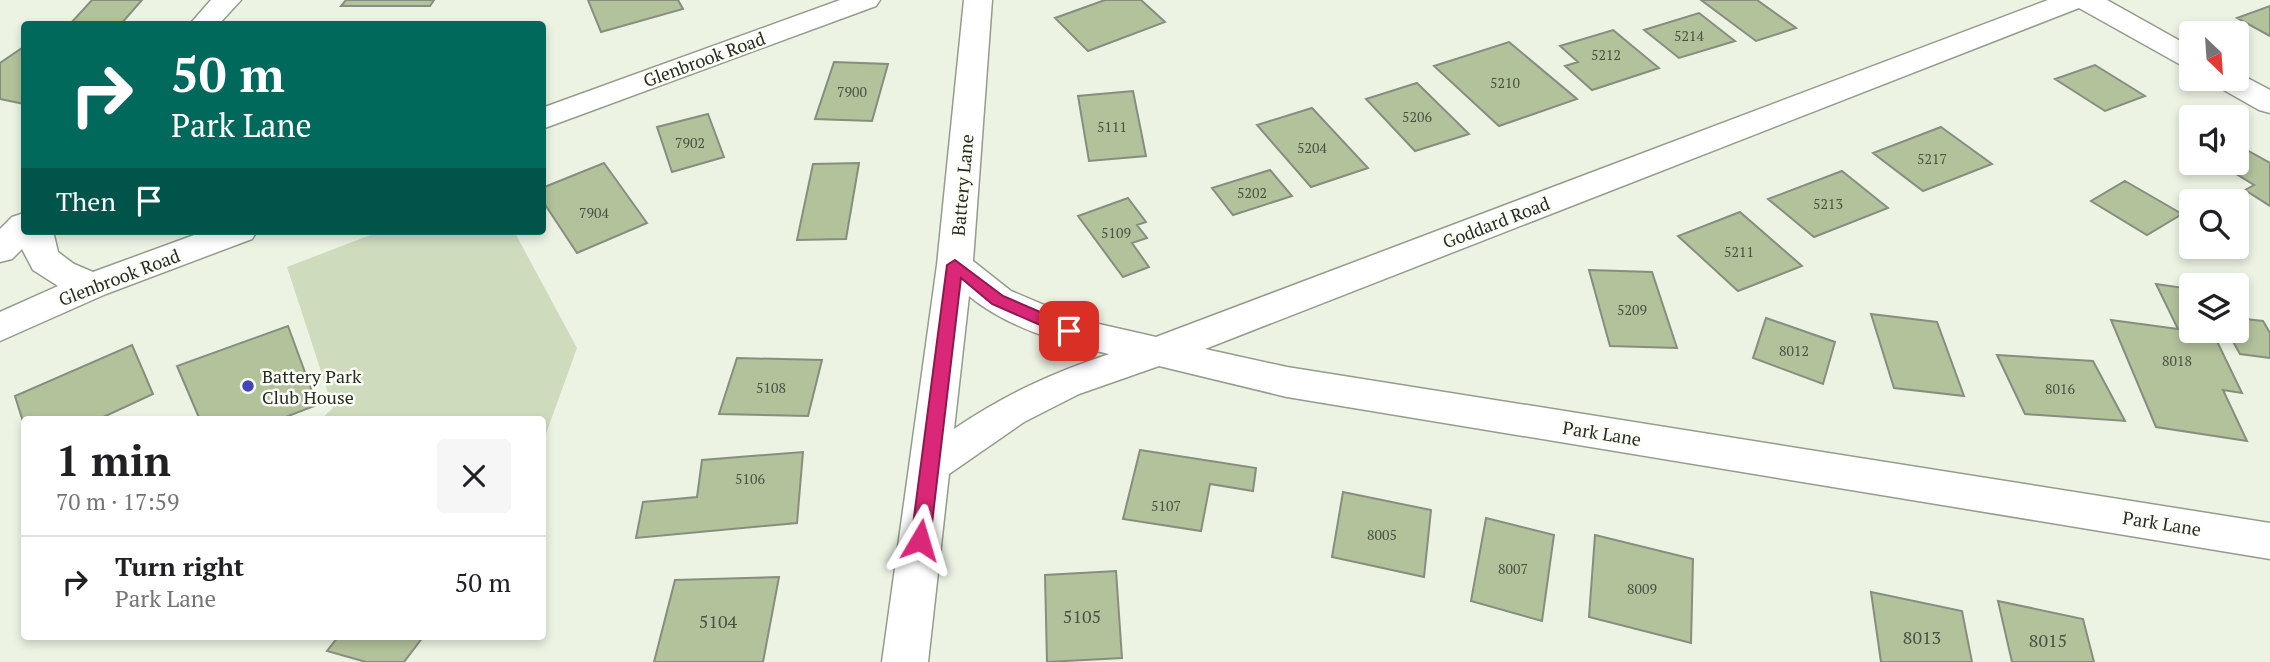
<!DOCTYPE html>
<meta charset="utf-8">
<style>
:root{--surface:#fff;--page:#f6f6f6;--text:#202124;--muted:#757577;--line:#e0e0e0}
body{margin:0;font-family:"PT Serif",serif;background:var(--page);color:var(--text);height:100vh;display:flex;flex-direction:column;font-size:26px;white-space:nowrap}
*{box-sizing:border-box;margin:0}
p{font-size:23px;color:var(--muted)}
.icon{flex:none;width:38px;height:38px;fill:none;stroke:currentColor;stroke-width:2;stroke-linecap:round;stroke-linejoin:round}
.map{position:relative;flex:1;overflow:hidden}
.sheet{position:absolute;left:21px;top:416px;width:525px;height:224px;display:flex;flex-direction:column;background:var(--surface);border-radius:7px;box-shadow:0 4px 10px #0003}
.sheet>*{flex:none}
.top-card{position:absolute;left:21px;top:21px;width:525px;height:214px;border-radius:7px;box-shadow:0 4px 10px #0003;background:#00695c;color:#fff;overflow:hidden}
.needle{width:46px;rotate:155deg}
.tools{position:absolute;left:2179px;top:21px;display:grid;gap:14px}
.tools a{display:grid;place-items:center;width:70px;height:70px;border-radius:7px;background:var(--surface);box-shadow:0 4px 10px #0003;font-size:35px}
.pin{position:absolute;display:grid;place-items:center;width:60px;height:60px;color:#fff;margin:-30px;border-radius:14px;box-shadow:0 4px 10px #0006}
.me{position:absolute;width:77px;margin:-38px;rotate:7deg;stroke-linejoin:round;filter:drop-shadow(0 0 5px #0008)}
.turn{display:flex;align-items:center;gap:24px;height:147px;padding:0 35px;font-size:32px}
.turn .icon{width:91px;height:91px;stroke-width:2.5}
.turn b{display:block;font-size:49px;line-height:60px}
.then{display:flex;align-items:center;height:66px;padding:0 35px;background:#0003;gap:14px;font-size:26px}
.round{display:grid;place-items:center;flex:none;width:74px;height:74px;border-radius:7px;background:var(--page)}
.head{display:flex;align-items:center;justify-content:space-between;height:119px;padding:0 35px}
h1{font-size:42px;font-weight:700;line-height:52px}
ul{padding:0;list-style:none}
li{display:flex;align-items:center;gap:21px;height:91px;padding:0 35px;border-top:2px solid var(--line)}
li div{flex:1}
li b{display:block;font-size:26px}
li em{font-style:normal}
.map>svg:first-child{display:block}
.green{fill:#cedbbc}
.building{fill:#b2c29b;stroke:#878d7f;stroke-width:2}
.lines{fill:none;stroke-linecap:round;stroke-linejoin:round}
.minor-casing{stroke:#959b8d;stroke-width:3}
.minor{fill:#fff;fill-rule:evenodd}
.route{fill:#db2777;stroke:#8e194d;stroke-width:2}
.poi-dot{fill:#4346bb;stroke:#fbfff5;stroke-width:2.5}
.labels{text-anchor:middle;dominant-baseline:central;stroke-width:5;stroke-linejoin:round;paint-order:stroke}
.number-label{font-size:14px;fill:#4a5042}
.street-label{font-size:18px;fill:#282a24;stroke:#fbfff5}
.poi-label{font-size:18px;fill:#282a24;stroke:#fbfff5;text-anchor:start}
.near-number-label{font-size:18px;fill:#4a5042}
</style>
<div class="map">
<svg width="2270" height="662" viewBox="0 0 2270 662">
<rect width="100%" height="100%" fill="#ecf3e3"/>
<path class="green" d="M 381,231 L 514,231 L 577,348 L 543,442 L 542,420 L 320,420 L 333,408 L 287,267 Z"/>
<path class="building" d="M 92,0 L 142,0 L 121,24 L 70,24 Z
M 346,0 L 434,0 L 430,6 L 341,6 Z
M 588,0 L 678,0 L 683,9 L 601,32 Z
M 1105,0 L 1141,0 L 1165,22 L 1088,51 L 1055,18 Z
M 1701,0 L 1757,0 L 1796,28 L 1756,41 Z
M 2270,6 L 2270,36 L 2237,18 Z
M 1699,13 L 1735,41 L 1679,58 L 1644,30 Z
M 1613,30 L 1659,68 L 1592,90 L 1565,66 L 1578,62 L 1560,46 Z
M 1509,42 L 1577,99 L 1499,126 L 1434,66 Z
M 22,48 L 24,48 L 24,104 L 0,99 L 0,63 Z
M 834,62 L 888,64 L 872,121 L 815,119 Z
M 2095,65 L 2145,96 L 2105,111 L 2055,79 Z
M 1417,83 L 1469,134 L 1415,151 L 1366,99 Z
M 1133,91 L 1146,156 L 1089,161 L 1078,96 Z
M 1312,108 L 1368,168 L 1311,187 L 1257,125 Z
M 708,114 L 724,157 L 672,172 L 657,127 Z
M 1941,127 L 1992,164 L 1923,191 L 1873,153 Z
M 2236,144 L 2270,163 L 2270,206 L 2245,190 L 2254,185 L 2223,166 L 2211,172 L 2196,163 L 2236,163 Z
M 604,163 L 647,223 L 577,253 L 542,200 L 542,188 Z
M 859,163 L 846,239 L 797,240 L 813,164 Z
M 1270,170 L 1292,196 L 1233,215 L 1212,188 Z
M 1842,171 L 1888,208 L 1814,237 L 1768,199 Z
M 2125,181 L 2182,214 L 2147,235 L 2091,201 Z
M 1128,198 L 1146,222 L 1137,225 L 1147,238 L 1132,243 L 1149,267 L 1123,277 L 1078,216 Z
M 1740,212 L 1802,266 L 1738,291 L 1678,236 Z
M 1589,270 L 1652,272 L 1677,348 L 1610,346 Z
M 2156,284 L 2191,289 L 2191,331 L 2212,331 L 2242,393 L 2223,390 L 2247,441 L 2156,427 L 2111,320 L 2178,329 Z
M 1871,314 L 1937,322 L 1964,396 L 1894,388 Z
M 1766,318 L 1835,342 L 1823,384 L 1753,358 Z
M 2236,318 L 2263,321 L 2270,333 L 2270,358 L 2240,354 L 2227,331 L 2236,331 Z
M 288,326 L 317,405 L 278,420 L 200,420 L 177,366 Z
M 132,345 L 153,394 L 97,420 L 24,420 L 24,425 L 15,396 Z
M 1997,355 L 2093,361 L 2125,421 L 2025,414 Z
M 737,358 L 822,360 L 808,416 L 719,414 Z
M 1140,450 L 1256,468 L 1253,491 L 1210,484 L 1201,531 L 1123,519 Z
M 803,452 L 797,523 L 636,538 L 643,502 L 697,497 L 702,460 Z
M 1343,492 L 1431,510 L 1424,577 L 1332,557 Z
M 1486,518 L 1554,535 L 1542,621 L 1471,601 Z
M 1595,535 L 1693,559 L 1691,643 L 1589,617 Z
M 1116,571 L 1122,658 L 1047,662 L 1045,575 Z
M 779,577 L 763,662 L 654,662 L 675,580 Z
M 1871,592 L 1962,611 L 1972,662 L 1881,662 Z
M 1998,601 L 2083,619 L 2094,662 L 2012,662 Z
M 338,637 L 423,637 L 404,662 L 366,662 L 327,651 Z"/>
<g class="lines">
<defs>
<path id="minor" d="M 211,0 L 241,0 L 219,24 L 190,24 Z
M 840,0 L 880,0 L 876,6 L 542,129 L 542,108 Z
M 964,0 L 992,0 L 973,261 L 1011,291 L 1077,319 L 1156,337 L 2048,0 L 2107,0 L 2191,47 L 2191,68 L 2181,65 L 2079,8 L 1205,349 L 1287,367 L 2270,523 L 2270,559 L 1287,397 L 1159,366 L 1079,394 L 1024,422 L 949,474 L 928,662 L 882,662 L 937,265 ZM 969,296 C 1008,328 1061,343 1109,354 C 1050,374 1006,394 954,429 Z
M 2236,72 L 2270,90 L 2270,113 L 2259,110 L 2215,85 L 2211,79 L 2236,79 Z
M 24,213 L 24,231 L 53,231 L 58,252 L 74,264 L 93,272 L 205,231 L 257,231 L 252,239 L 106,294 L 0,341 L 0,312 L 58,286 L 33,270 L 22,249 L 12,259 L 0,262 L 0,229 L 12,217 Z"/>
</defs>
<use href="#minor" class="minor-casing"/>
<use href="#minor" class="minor"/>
</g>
<path class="route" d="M 955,260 L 1003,296 L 1075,327 L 1077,331 L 1069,337 L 1063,335 L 992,304 L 961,278 L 930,540 L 927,545 L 920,548 L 914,545 L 911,540 L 947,265 Z"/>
<circle class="poi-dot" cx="248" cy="386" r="7"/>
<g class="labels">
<g class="number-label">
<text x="1689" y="35">5214</text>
<text x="1606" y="54">5212</text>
<text x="1505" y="82">5210</text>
<text x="852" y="91">7900</text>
<text x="1417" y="116">5206</text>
<text x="1112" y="126">5111</text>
<text x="690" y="142">7902</text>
<text x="1312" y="147">5204</text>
<text x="1932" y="158">5217</text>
<text x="1252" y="192">5202</text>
<text x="1828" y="203">5213</text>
<text x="594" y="212">7904</text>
<text x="1116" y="232">5109</text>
<text x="1739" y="251">5211</text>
<text x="1632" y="309">5209</text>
<text x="1794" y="350">8012</text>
<text x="2177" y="360">8018</text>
<text x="771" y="387">5108</text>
<text x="2060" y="388">8016</text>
<text x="750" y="478">5106</text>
<text x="1166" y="505">5107</text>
<text x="1382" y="534">8005</text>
<text x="1513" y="568">8007</text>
<text x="1642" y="588">8009</text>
</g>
<g class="street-label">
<text transform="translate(704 59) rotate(-20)">Glenbrook Road</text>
<text transform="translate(962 185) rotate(-85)">Battery Lane</text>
<text transform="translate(1496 222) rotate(-21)">Goddard Road</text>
<text transform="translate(119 277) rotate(-21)">Glenbrook Road</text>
<text transform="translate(1602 433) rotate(9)">Park Lane</text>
<text transform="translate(2162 523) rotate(9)">Park Lane</text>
</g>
<g class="poi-label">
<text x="262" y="376">Battery Park<tspan x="262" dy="21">Club House</tspan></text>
</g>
<g class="near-number-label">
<text x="1082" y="616">5105</text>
<text x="718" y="621">5104</text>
<text x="1922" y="637">8013</text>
<text x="2048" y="640">8015</text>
</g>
</g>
</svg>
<div class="tools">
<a><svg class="needle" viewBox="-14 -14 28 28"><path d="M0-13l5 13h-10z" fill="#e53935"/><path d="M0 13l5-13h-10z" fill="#757577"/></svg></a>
<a><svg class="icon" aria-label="sound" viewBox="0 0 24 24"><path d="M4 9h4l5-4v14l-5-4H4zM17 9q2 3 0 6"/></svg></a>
<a><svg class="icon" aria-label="search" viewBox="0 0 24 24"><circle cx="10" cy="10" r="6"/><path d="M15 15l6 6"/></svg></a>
<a><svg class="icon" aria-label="layers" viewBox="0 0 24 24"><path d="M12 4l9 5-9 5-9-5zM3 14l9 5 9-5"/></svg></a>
</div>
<div class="pin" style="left:1069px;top:331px;background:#d93025"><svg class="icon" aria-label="arrive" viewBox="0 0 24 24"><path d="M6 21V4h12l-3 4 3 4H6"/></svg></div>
<svg class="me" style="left:920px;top:540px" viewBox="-20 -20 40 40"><path d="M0-17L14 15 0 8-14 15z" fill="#db2777" stroke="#fff" stroke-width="4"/></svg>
<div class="top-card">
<div class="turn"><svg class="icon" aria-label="right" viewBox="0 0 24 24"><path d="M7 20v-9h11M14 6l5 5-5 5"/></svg><div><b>50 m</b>Park Lane</div></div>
<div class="then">Then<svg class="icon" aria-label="arrive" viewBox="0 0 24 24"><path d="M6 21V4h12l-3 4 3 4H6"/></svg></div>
</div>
<section class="sheet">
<div class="head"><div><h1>1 min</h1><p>70 m · 17:59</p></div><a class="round"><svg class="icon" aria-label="close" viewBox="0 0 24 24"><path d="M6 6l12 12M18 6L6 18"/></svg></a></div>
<ul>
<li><svg class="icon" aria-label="right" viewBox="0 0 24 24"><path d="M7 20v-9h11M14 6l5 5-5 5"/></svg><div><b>Turn right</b><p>Park Lane</p></div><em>50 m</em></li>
</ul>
</section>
</div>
